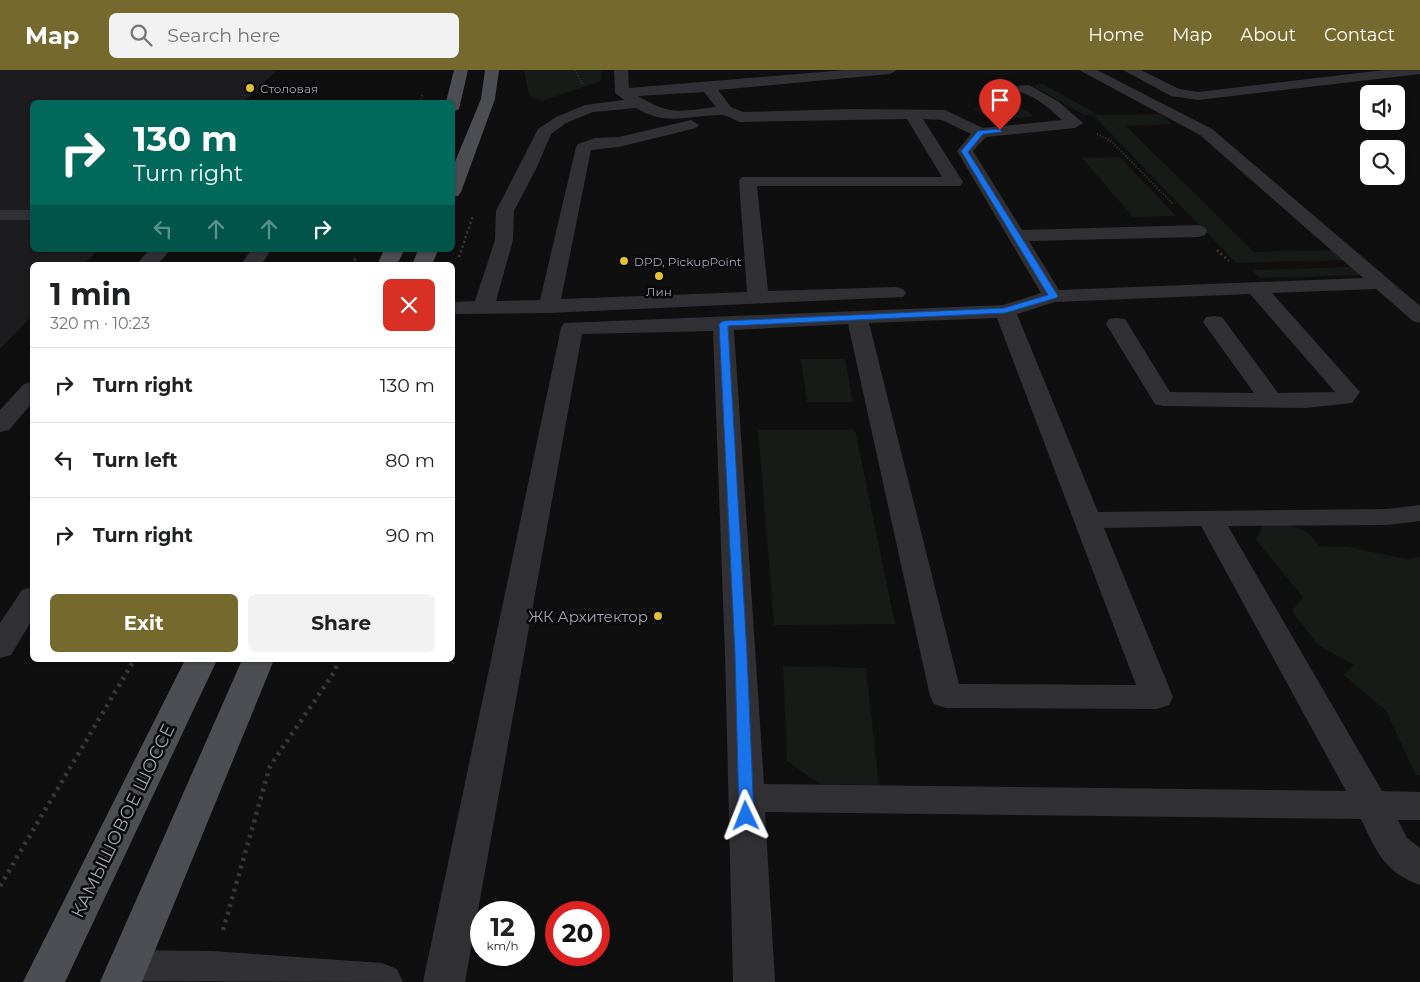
<!DOCTYPE html>
<meta charset="utf-8">
<style>
:root{--surface:#fff;--page:#f2f2f2;--text:#202124;--muted:#757577;--line:#e0e0e0;--accent:#76692d}
body{margin:0;font-family:Montserrat,sans-serif;background:var(--page);color:var(--text);height:100vh;display:flex;flex-direction:column;font-size:19px;white-space:nowrap}
*{box-sizing:border-box;margin:0}
p{font-size:16px;color:var(--muted)}
.icon{flex:none;width:28px;height:28px;fill:none;stroke:currentColor;stroke-width:2;stroke-linecap:round;stroke-linejoin:round}
.map{position:relative;flex:1;overflow:hidden}
.side{position:absolute;left:30px;top:192px;width:425px;height:400px;display:flex;flex-direction:column;background:var(--surface);border-radius:8px;box-shadow:0 1px 4px #0004}
.side>*{flex:none}
.hud{position:absolute;left:30px;top:30px;width:425px;height:152px;border-radius:8px;box-shadow:0 1px 4px #0004;background:#00695c;color:#fff;overflow:hidden}
.tools{position:absolute;left:1360px;top:15px;display:grid;gap:10px}
.tools a{display:grid;place-items:center;width:45px;height:45px;border-radius:8px;background:var(--surface);box-shadow:0 1px 4px #0004;font-size:25px}
.speed{position:absolute;left:470px;top:831px;display:flex;gap:10px;font-size:25px;font-weight:700;text-align:center}
.speed>*{display:grid;place-content:center;width:65px;height:65px;border-radius:50%;background:var(--surface);box-shadow:0 1px 4px #0004;line-height:1}
.speed small{font-size:12px;font-weight:400}
.speed .limit{border:8px solid #d22;background:#fff;color:#111}
.pin{position:absolute;display:grid;place-items:center;width:42px;height:42px;color:#fff;margin:-51px -21px;border-radius:50% 50% 50% 0;rotate:-45deg;box-shadow:0 0 5px #0007}
.pin .icon{rotate:45deg}
.me{position:absolute;width:55px;margin:-28px;rotate:358deg;stroke-linejoin:round;filter:drop-shadow(0 0 4px #0008)}
.turn{display:flex;align-items:center;gap:18px;height:105px;padding:0 20px;font-size:22px}
.turn .icon{width:65px;height:65px;stroke-width:2.5}
.turn b{display:block;font-size:35px;line-height:42px}
.lanes{display:flex;align-items:center;height:48px;padding:0 20px;background:#0003;justify-content:center;gap:25px;direction:ltr}
.lanes .off{opacity:.35}
.round{display:grid;place-items:center;flex:none;width:52px;height:52px;border-radius:8px;background:var(--page)}
.summary{display:flex;align-items:center;justify-content:space-between;height:85px;padding:0 20px}
h1{font-size:30px;font-weight:700;line-height:38px}
.button{display:flex;gap:10px;margin-top:auto;padding:10px 20px}
.button a{flex:1;height:58px;border-radius:8px;background:var(--accent);color:#fff;font-size:20px;font-weight:700;line-height:58px;text-align:center}
.button a+a{background:var(--page);color:var(--text)}
ul{padding:0;list-style:none}
li{display:flex;align-items:center;gap:15px;height:75px;padding:0 20px;border-top:1px solid var(--line)}
li div{flex:1}
li b{display:block;font-size:19px}
li em{font-style:normal}
header{display:flex;align-items:center;gap:30px;box-sizing:border-box;height:70px;padding:0 25px;background:var(--accent);color:#fff}
header strong{font-size:24px}
nav{display:flex;gap:28px;margin-inline-start:auto;font-size:18px}
.search{width:350px;height:45px;background:var(--page);display:flex;align-items:center;gap:12px;box-sizing:border-box;padding:0 18px;border-radius:8px;color:var(--muted);font-size:19px}
.map>svg:first-child{display:block}
.built{fill:#1c1b1d}
.green{fill:#161b17}
.lines{fill:none;stroke-linecap:round;stroke-linejoin:round}
.path-far2{stroke:#37373c;stroke-width:2;stroke-dasharray:1 2;stroke-linecap:butt}
.path-far1{stroke:#37373c;stroke-width:2.5;stroke-dasharray:2 3;stroke-linecap:butt}
.path{stroke:#37373c;stroke-width:4.5;stroke-dasharray:3 5;stroke-linecap:butt}
.minor{fill:#313135;fill-rule:evenodd}
.major{fill:#4d4d54;fill-rule:evenodd}
.route{fill:#1a73e8;stroke:#114b97}
.poi-dot{fill:#e0c137;stroke:#0a0a0b;stroke-width:2}
.labels{text-anchor:middle;dominant-baseline:central;stroke-width:5;stroke-linejoin:round;paint-order:stroke}
.far-poi-label{font-size:12px;fill:#a2a4b0;stroke:#0a0a0b;text-anchor:start}
.poi-label{font-size:15px;fill:#a2a4b0;stroke:#0a0a0b;text-anchor:end}
.near-street-label{font-size:18px;fill:#a2a4b0;stroke:#0a0a0b}
</style>
<header>
<strong>Map</strong>
<div class="search"><svg class="icon" aria-label="search" viewBox="0 0 24 24"><circle cx="10" cy="10" r="6"/><path d="M15 15l6 6"/></svg>Search here</div>
<nav><a>Home</a><a>Map</a><a>About</a><a>Contact</a></nav>
</header>
<div class="map">
<svg width="1420" height="912" viewBox="0 0 1420 912">
<rect width="100%" height="100%" fill="#0f0f10"/>
<path class="built" d="M 0,0 L 277,0 L 244,32 L 32,32 L 32,180 L 98,180 L 83,195 L 32,195 L 32,246 L 0,279 Z"/>
<path class="green" d="M 524,0 L 601,0 L 601,11 L 542,31 L 529,26 Z
M 1043,14 L 1097,44 L 1084,45 L 1031,15 Z
M 1013,33 L 1034,46 L 993,51 L 972,38 Z
M 1160,44 L 1172,54 L 1126,56 L 1254,182 L 1334,180 L 1346,190 L 1236,193 L 1093,45 Z
M 1120,87 L 1176,146 L 1133,147 L 1082,88 Z
M 1351,197 L 1360,205 L 1260,208 L 1252,200 Z
M 801,289 L 845,289 L 853,332 L 807,332 Z
M 758,360 L 855,360 L 895,554 L 774,555 Z
M 1277,451 C 1295,456 1309,460 1319,476 L 1348,477 L 1406,489 L 1420,487 L 1420,705 L 1416,705 L 1386,641 L 1344,605 L 1354,595 L 1318,575 L 1292,541 L 1303,527 L 1256,470 L 1263,455 Z
M 783,596 L 866,598 L 879,715 L 820,714 L 787,691 Z"/>
<g class="lines">
<path class="path-far2" d="M 575,0 L 583,15
M 420,32 L 423,24
M 1097,64 L 1111,71 L 1173,134"/>
<path class="path-far1" d="M 1217,180 L 1229,191
M 459,187 L 473,145
M 352,195 L 356,187"/>
<path class="path" d="M 0,816 L 134,590
M 223,860 L 270,696 L 335,601 L 338,590"/>
<path class="minor" d="M 614,0 L 628,0 L 629,18 L 845,0 L 897,0 L 890,4 L 718,20 L 731,37 L 743,42 L 853,39 L 945,40 L 983,58 L 1062,50 C 1051,40 1037,27 1023,23 C 1012,20 993,33 985,22 L 992,18 L 1029,15 L 1059,32 L 1083,53 L 1075,58 L 986,67 L 973,81 L 1022,160 L 1198,155 L 1205,157 L 1207,161 L 1205,165 L 1198,167 L 1029,171 L 1059,220 L 1363,208 L 1200,65 L 1079,0 L 1097,0 L 1212,59 L 1420,236 L 1420,253 L 1413,251 L 1376,219 L 1272,223 L 1360,322 L 1352,333 L 1305,338 L 1163,336 L 1155,334 L 1106,254 L 1109,249 L 1117,248 L 1125,249 L 1170,322 L 1254,323 L 1203,252 L 1206,247 L 1214,246 L 1222,247 L 1278,323 L 1335,322 L 1250,224 L 1055,232 L 1017,244 L 1098,442 L 1387,439 L 1420,435 L 1420,451 L 1387,455 L 1228,456 L 1382,721 L 1420,722 L 1420,750 L 1398,750 L 1407,768 L 1420,778 L 1420,815 C 1384,802 1376,781 1361,749 L 765,742 L 775,912 L 733,912 L 725,584 L 713,261 L 582,264 L 465,912 L 423,912 L 561,258 L 564,253 L 1003,235 L 1041,223 L 957,81 L 971,64 L 942,50 L 923,49 L 963,112 L 960,116 L 757,116 L 768,221 L 896,217 L 903,219 L 906,223 L 903,227 L 549,243 L 452,244 L 452,232 L 475,231 L 495,170 L 496,141 L 538,59 L 556,47 L 585,35 L 624,30 L 615,23 ZM 704,22 L 716,37 C 678,41 671,46 638,26 ZM 636,38 C 667,57 688,45 721,45 C 728,45 734,50 740,52 L 907,49 L 942,107 L 742,107 L 739,111 L 747,222 L 561,229 L 591,80 L 619,77 L 696,58 L 699,55 L 691,50 L 619,67 L 595,68 L 578,74 L 576,77 L 540,230 L 496,231 L 513,170 L 514,141 L 537,97 L 551,64 L 566,53 L 593,42 ZM 997,248 L 1136,615 L 959,614 L 869,253 ZM 848,254 L 930,626 L 934,634 L 946,638 L 1157,639 L 1169,635 L 1173,627 L 1104,458 L 1201,456 L 1346,721 L 764,714 L 734,260 Z
M 1123,0 L 1141,0 L 1179,19 L 1198,22 L 1384,0 L 1420,0 L 1420,4 L 1198,30 L 1171,26 Z
M 0,140 L 32,140 L 32,150 L 0,150 Z
M 149,180 L 170,180 L 157,195 L 136,195 Z
M 251,180 L 271,180 L 261,195 L 241,195 Z
M 32,312 L 32,333 L 9,360 L 0,362 L 0,340 L 24,314 Z
M 32,517 L 32,550 L 11,585 L 0,588 L 0,553 L 22,520 Z
M 126,880 L 212,881 L 382,893 L 397,899 L 403,912 L 112,911 L 106,898 L 112,885 Z"/>
<path class="major" d="M 454,0 L 468,0 L 459,39 L 452,43 L 452,32 L 446,32 Z
M 485,0 L 499,0 L 495,29 L 461,122 L 458,126 L 452,127 L 452,99 L 481,29 Z
M 384,180 L 404,180 L 397,195 L 377,195 Z
M 418,180 L 438,180 L 432,195 L 412,195 Z
M 185,590 L 217,590 L 65,912 L 23,912 Z
M 242,590 L 274,590 L 142,912 L 100,912 Z"/>
</g>
<path class="route" d="M 1000,59 L 1002,62 L 983,64 L 968,82 L 1058,226 L 1056,228 L 1005,243 L 728,256 L 747,584 L 754,746 L 752,750 L 741,750 L 739,746 L 735,584 L 719,254 L 723,251 L 1004,238 L 1048,225 L 961,81 L 978,61 Z"/>
<g class="poi-dot">
<circle cx="250" cy="18" r="5"/>
<circle cx="624" cy="191" r="5"/>
<circle cx="659" cy="206" r="5"/>
<circle cx="658" cy="546" r="5"/>
</g>
<g class="labels">
<g class="far-poi-label">
<text x="260" y="18">Столовая</text>
<text x="634" y="191">DPD, PickupPoint</text>
<text x="659" y="221" text-anchor="middle">Лин</text>
</g>
<g class="poi-label">
<text x="648" y="546">ЖК Архитектор</text>
</g>
<g class="near-street-label">
<text transform="translate(123 751) rotate(-64)">КАМЫШОВОЕ ШОССЕ</text>
</g>
</g>
</svg>
<div class="tools">
<a><svg class="icon" aria-label="sound" viewBox="0 0 24 24"><path d="M4 9h4l5-4v14l-5-4H4zM17 9q2 3 0 6"/></svg></a>
<a><svg class="icon" aria-label="search" viewBox="0 0 24 24"><circle cx="10" cy="10" r="6"/><path d="M15 15l6 6"/></svg></a>
</div>
<div class="speed"><div>12<small>km/h</small></div><div class="limit">20</div></div>
<div class="pin" style="left:1000px;top:60px;background:#d93025"><svg class="icon" aria-label="arrive" viewBox="0 0 24 24"><path d="M6 21V4h12l-3 4 3 4H6"/></svg></div>
<svg class="me" style="left:746px;top:746px" viewBox="-20 -20 40 40"><path d="M0-17L14 15 0 8-14 15z" fill="#1a73e8" stroke="#fff" stroke-width="4"/></svg>
<div class="hud">
<div class="turn"><svg class="icon" aria-label="right" viewBox="0 0 24 24"><path d="M7 20v-9h11M14 6l5 5-5 5"/></svg><div><b>130 m</b>Turn right</div></div>
<div class="lanes"><svg class="icon off" aria-label="left" viewBox="0 0 24 24"><path d="M17 20v-9H6M10 6l-5 5 5 5"/></svg><svg class="icon off" aria-label="ahead" viewBox="0 0 24 24"><path d="M12 20V5M6 11l6-6 6 6"/></svg><svg class="icon off" aria-label="ahead" viewBox="0 0 24 24"><path d="M12 20V5M6 11l6-6 6 6"/></svg><svg class="icon" aria-label="right" viewBox="0 0 24 24"><path d="M7 20v-9h11M14 6l5 5-5 5"/></svg></div>
</div>
<section class="side">
<div class="summary"><div><h1>1 min</h1><p>320 m · 10:23</p></div><a class="round" style="background:#d93025;color:#fff"><svg class="icon" aria-label="close" viewBox="0 0 24 24"><path d="M6 6l12 12M18 6L6 18"/></svg></a></div>
<ul>
<li><svg class="icon" aria-label="right" viewBox="0 0 24 24"><path d="M7 20v-9h11M14 6l5 5-5 5"/></svg><div><b>Turn right</b></div><em>130 m</em></li>
<li><svg class="icon" aria-label="left" viewBox="0 0 24 24"><path d="M17 20v-9H6M10 6l-5 5 5 5"/></svg><div><b>Turn left</b></div><em>80 m</em></li>
<li><svg class="icon" aria-label="right" viewBox="0 0 24 24"><path d="M7 20v-9h11M14 6l5 5-5 5"/></svg><div><b>Turn right</b></div><em>90 m</em></li>
</ul>
<div class="button"><a>Exit</a><a>Share</a></div>
</section>
</div>
